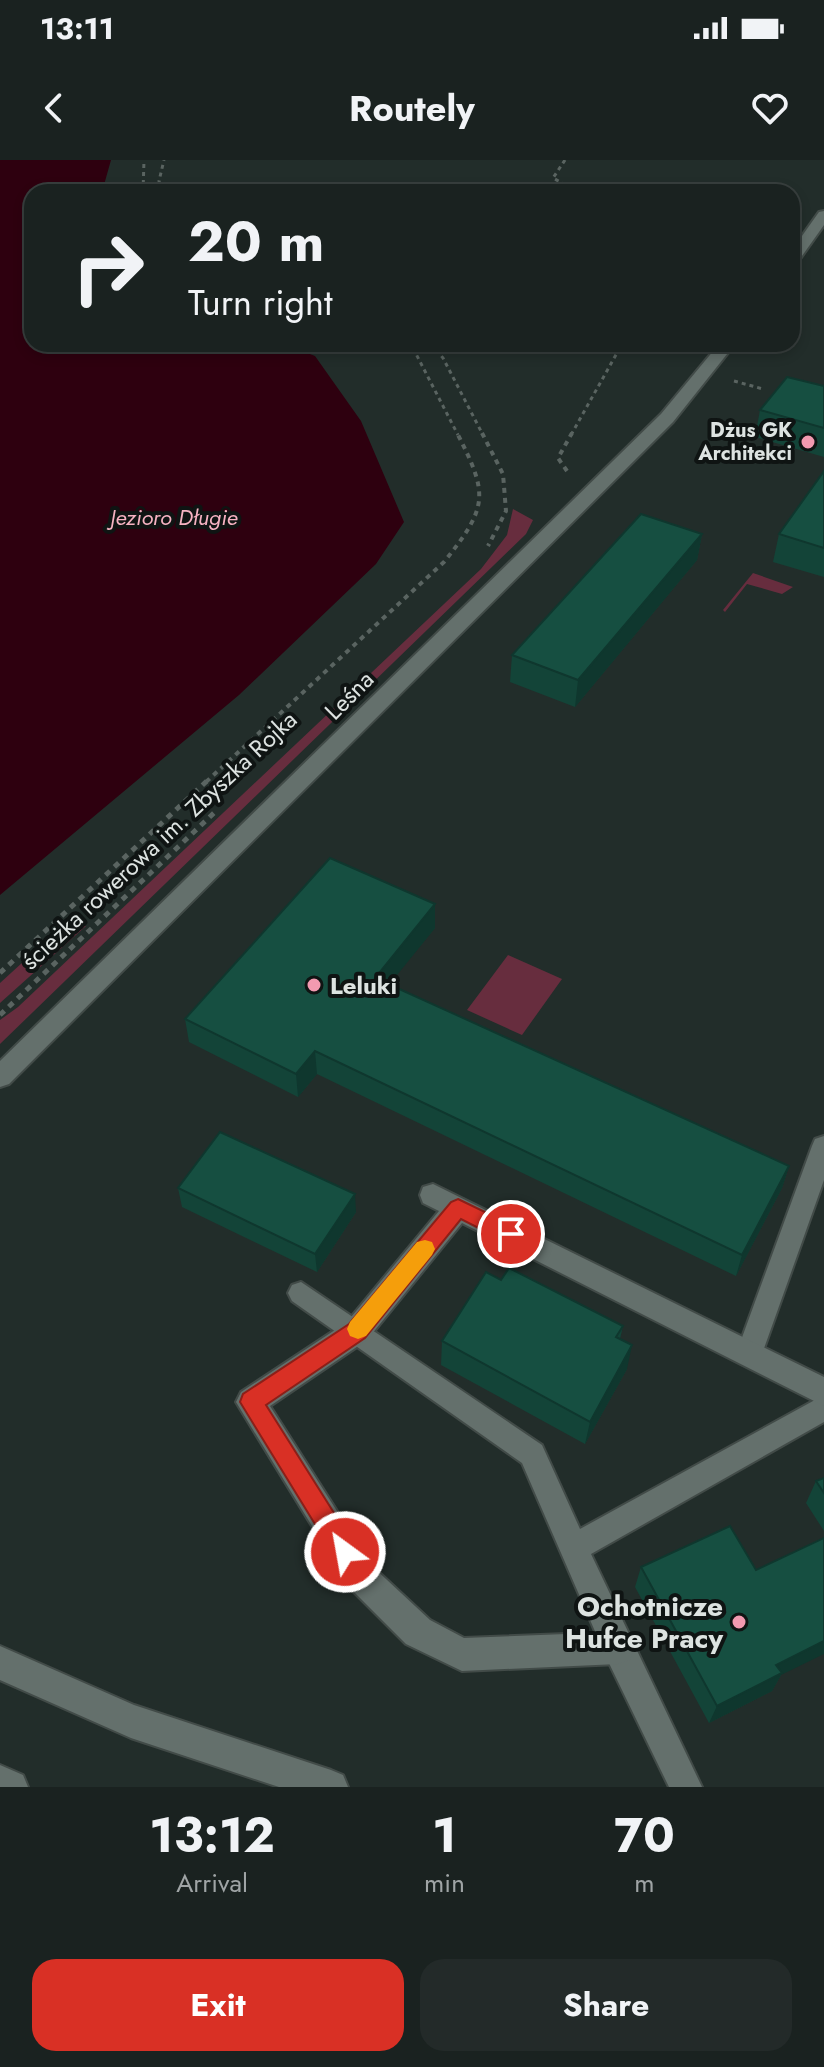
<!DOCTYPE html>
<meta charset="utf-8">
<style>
:root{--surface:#1a2220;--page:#232a29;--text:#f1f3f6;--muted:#9fa4a5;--line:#383f3e;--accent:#d93025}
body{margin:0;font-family:Jost,sans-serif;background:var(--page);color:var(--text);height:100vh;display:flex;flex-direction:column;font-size:30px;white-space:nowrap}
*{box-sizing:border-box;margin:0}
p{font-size:26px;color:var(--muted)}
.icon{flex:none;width:44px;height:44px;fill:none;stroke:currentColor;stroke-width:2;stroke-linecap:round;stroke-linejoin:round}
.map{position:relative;height:1627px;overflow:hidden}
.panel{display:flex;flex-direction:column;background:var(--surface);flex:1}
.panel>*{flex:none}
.banner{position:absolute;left:24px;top:24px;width:776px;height:168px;border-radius:24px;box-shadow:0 4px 12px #0003,0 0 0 2px var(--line);background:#1a2220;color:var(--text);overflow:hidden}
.pin{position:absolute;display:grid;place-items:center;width:68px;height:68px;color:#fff;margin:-34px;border:4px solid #fff;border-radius:50%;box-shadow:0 2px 8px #0007}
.me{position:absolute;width:88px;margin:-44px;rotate:328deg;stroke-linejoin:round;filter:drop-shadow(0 0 6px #0008)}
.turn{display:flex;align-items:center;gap:28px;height:168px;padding:0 32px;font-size:36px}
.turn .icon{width:104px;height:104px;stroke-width:2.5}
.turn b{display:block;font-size:56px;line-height:68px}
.eta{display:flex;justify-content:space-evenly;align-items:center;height:136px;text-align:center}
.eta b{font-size:48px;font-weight:700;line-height:56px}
.button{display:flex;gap:16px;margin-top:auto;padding:16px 32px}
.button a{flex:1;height:92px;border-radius:24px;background:var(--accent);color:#fff;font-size:32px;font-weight:700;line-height:92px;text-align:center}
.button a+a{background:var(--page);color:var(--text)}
.status{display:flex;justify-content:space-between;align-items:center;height:56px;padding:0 40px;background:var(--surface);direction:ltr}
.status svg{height:22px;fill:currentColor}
header{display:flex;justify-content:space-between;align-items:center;height:104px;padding:0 32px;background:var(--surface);font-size:36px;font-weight:700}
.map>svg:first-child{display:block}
.green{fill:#672d3e}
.water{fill:#2e000f}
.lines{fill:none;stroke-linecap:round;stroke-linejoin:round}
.lane-casing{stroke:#424b48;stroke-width:4}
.street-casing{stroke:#424b48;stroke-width:4}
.secondary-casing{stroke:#424b48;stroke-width:4}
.path-far2{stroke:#5a6461;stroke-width:3;stroke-dasharray:4 4;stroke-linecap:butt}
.path-far1{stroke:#5a6461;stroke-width:4;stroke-dasharray:5 5;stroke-linecap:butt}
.path{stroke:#5a6461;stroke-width:5;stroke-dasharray:6 6;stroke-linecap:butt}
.lane{fill:#64706c;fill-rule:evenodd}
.street{fill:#64706c;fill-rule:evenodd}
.secondary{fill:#64706c;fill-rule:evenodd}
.wall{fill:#134438}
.shaded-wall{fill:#0f372e}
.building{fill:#164f41;stroke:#0f372e;stroke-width:2}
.route{fill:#d93025;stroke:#8d1f18;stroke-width:2}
.slow{fill:#f59e0b}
.poi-dot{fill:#f29ab0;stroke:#0f1413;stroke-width:3}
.labels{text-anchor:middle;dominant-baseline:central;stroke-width:8;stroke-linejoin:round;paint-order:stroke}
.far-poi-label{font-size:20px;font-weight:bold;fill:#dde3e1;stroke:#0f1413;text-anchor:end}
.far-water-label{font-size:22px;font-style:italic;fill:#f6b2c2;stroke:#0f1413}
.street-label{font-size:24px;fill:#dde3e1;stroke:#0f1413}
.poi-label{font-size:24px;font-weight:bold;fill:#dde3e1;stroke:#0f1413;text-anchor:start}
.near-poi-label{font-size:28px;font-weight:bold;fill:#dde3e1;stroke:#0f1413;text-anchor:end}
</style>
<div class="status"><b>13:11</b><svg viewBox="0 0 49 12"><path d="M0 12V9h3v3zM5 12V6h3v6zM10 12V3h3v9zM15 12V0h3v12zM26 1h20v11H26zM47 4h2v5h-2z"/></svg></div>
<header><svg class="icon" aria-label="back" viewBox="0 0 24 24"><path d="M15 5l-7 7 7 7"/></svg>Routely<svg class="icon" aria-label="heart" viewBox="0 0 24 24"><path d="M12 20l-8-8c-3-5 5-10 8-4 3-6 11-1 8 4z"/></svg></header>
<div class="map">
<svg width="824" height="1627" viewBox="0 0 824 1627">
<rect width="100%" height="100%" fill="#222d2a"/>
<path class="green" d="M 513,349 L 533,360 L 526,374 L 0,884 L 0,860 L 18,847 L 481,409 L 507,375 Z
M 753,413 L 793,427 L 782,434 L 747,424 L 725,452 L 723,450 Z
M 69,760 L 86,766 L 0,843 L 0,823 Z
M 508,795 L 562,819 L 522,875 L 467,850 Z"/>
<path class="water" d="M 0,0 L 111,0 L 102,32 L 32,32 L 32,184 L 284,184 L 315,196 L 361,261 L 404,362 L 376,404 L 239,535 L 0,735 Z"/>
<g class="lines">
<defs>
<path id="lane" d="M 824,976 L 824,1020 L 762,1194 L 758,1203 L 749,1206 L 740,1203 L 736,1194 L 812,986 L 815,979 Z
M 301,1122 L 542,1285 L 580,1369 L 824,1235 L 824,1262 L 591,1394 L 702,1627 L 669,1627 L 607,1499 L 522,1303 L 292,1141 L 288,1133 L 292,1125 Z"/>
<path id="street" d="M 824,51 L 824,65 L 797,103 L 792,104 L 792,90 L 819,52 Z
M 719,184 L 735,184 L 673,262 L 9,924 L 0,927 L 0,901 L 661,254 Z
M 433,1024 L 824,1217 L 824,1246 L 462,1063 L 367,1180 L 270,1246 L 372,1406 L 430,1460 L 464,1478 L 618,1472 L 630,1476 L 634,1488 L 630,1500 L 618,1504 L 462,1511 L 406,1484 L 350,1428 L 236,1242 L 241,1232 L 347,1162 L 439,1051 L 423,1043 L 420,1035 L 423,1027 Z"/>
<path id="secondary" d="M 0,1486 L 134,1545 L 331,1610 L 343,1615 L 348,1627 L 279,1627 L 131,1578 L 0,1520 Z
M 0,1605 L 23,1615 L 28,1627 L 0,1627 Z"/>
</defs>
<use href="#lane" class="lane-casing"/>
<use href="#street" class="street-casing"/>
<use href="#secondary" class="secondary-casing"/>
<path class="path-far2" d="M 565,0 L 553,18 L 573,29 L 606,32
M 143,32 L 144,0
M 162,32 L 159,21 L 164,0
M 406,184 L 414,190 L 458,275
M 431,184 L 443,198 L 483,275
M 734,221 L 763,229
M 571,275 L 622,184"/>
<path class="path-far1" d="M 482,273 L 503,314 L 506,351 L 488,386
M 567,311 L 558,298 L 572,273
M 206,622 L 444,402 C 488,347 489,335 457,273"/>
<path class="path" d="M 0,813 L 208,620
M 0,855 L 215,652"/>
<use href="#lane" class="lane"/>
<use href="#street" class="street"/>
<use href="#secondary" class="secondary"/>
</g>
<path class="wall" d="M 824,226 L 824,297 L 755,277 L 760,250 Z
M 824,311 L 824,417 L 773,402 L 779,374 Z
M 702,374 L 697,400 L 575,547 L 510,522 L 512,495 Z
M 435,744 L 435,768 L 389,824 L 789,1006 L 782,1028 L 736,1116 L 317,914 L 298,937 L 189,882 L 185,859 Z
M 178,1028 L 356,1052 L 317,1112 L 182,1047 Z
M 501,1120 L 623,1166 L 620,1179 L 627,1209 L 585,1284 L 441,1205 L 442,1181 Z
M 824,1318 L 824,1371 L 806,1343 L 816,1321 Z
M 641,1407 L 781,1515 L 772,1531 L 709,1563 L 635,1427 Z"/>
<path class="shaded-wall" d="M 702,374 L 697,400 L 575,547 L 578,520 Z
M 435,744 L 435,768 L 376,841 L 375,818 Z
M 315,891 L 317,914 L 298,937 L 296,914 Z
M 789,1006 L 782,1028 L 736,1116 L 742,1095 Z
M 355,1034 L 356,1052 L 317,1112 L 315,1094 Z
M 632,1185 L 627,1209 L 585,1284 L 590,1262 Z
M 824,1481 L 824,1494 L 781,1515 L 772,1531 L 709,1563 L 717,1546 L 776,1505 Z"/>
<path class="building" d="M 787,217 L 824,226 L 824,268 L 760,250 Z
M 824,311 L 824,388 L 779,374 Z
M 641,354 L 702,374 L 578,520 L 512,495 Z
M 330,698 L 435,744 L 375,818 L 789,1006 L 742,1095 L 315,891 L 296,914 L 185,859 Z
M 220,972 L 355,1034 L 315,1094 L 178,1028 Z
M 509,1108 L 623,1166 L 616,1177 L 632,1185 L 590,1262 L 442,1181 L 486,1112 L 501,1120 Z
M 824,1318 L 824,1333 L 816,1321 Z
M 730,1366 L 756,1410 L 824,1378 L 824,1481 L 776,1505 L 782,1513 L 717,1546 L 641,1407 Z"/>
<path class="route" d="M 458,1039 L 518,1068 L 521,1074 L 518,1081 L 511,1083 L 504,1081 L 461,1059 L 365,1178 L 266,1245 L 353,1383 L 357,1392 L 353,1400 L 345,1404 L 337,1400 L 240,1242 L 243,1234 L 349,1164 L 451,1042 Z"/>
<path class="slow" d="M 425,1080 L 432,1082 L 435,1089 L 432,1095 L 366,1176 L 358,1179 L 350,1176 L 347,1169 L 350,1162 L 417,1082 Z"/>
<g class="poi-dot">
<circle cx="808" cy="282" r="8"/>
<circle cx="314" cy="825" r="8"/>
<circle cx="739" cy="1462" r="8"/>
</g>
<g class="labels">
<g class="far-poi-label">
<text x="792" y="270">Dżus GK<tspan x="792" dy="23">Architekci</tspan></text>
</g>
<g class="far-water-label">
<text x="174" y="357">Jezioro Długie</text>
</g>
<g class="street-label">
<text transform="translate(349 535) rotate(-45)">Leśna</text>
<text transform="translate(159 680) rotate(-43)">ścieżka rowerowa im. Zbyszka Rojka</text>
</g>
<g class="poi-label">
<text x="330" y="825">Leluki</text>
</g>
<g class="near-poi-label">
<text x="723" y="1446">Ochotnicze<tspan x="723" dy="32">Hufce Pracy</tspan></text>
</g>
</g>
</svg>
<div class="pin" style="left:511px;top:1074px;background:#d93025"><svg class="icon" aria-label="arrive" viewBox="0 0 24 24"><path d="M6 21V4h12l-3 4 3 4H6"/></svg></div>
<svg class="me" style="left:345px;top:1392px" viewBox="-20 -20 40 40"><circle r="17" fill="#d93025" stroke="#fff" stroke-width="3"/><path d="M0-11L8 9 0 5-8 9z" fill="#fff"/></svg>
<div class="banner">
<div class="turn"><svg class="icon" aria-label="right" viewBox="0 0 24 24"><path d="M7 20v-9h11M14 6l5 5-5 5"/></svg><div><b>20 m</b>Turn right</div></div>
</div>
</div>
<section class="panel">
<div class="eta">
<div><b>13:12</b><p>Arrival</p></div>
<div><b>1</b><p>min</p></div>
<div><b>70</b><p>m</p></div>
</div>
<div class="button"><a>Exit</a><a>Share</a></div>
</section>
